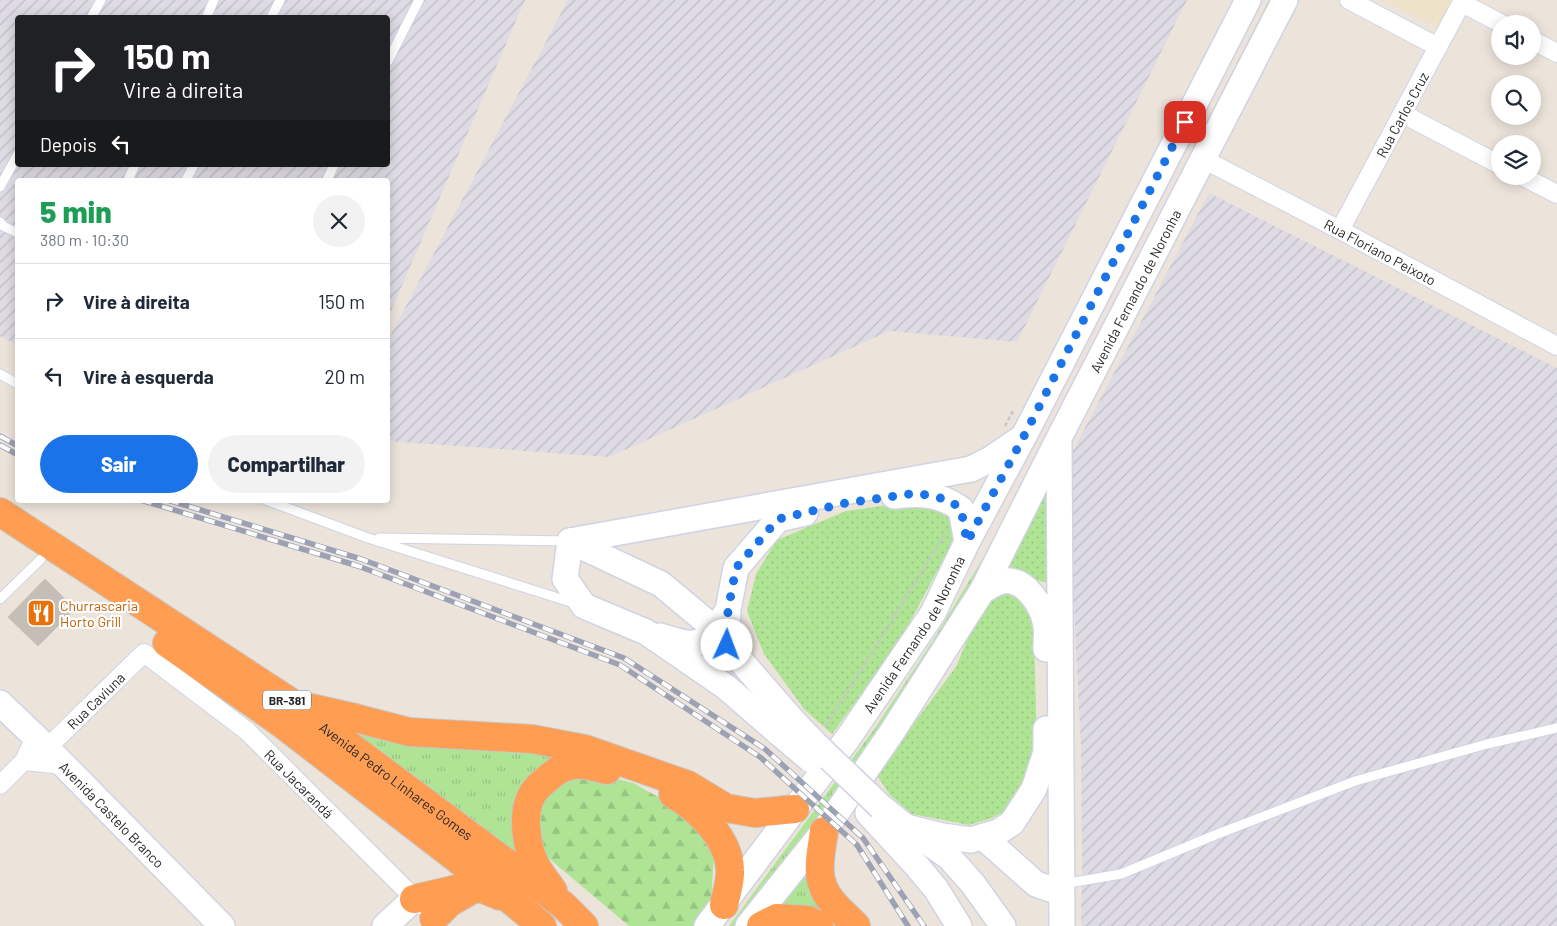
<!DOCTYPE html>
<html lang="pt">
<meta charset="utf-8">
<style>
:root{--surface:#fff;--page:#f2f2f3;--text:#1f2937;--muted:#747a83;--line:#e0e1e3;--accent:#1a73e8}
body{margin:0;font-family:Barlow,sans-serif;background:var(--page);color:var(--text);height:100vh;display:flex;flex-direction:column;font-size:19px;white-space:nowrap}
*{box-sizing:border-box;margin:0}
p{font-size:16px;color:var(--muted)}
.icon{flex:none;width:28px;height:28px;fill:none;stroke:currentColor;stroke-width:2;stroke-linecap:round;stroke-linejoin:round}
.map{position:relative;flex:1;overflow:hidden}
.panel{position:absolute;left:15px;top:178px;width:375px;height:325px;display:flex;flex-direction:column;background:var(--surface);border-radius:5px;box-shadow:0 2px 12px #0003}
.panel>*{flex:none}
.hud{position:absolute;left:15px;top:15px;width:375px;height:152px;border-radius:5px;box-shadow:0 2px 12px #0003;background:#202124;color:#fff;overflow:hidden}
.fabs{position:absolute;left:1491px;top:15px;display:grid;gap:10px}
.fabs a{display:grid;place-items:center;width:50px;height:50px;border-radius:50%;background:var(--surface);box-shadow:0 2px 12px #0003;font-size:25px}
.pin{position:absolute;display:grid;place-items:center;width:42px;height:42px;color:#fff;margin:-21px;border-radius:10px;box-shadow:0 2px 8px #0006}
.me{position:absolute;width:55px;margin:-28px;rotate:2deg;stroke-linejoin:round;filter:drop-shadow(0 0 4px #0008)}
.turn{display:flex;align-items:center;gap:18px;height:105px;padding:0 25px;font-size:22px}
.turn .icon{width:65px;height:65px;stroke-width:2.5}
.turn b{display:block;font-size:35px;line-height:42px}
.then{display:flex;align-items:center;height:48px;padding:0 25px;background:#0003;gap:10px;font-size:19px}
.round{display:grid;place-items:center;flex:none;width:52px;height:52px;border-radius:26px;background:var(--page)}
.head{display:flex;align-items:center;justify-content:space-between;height:85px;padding:0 25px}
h1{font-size:30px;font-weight:800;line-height:38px;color:#1e9e55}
.primary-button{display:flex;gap:10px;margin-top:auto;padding:10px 25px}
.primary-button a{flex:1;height:58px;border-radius:30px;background:var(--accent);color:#fff;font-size:20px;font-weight:800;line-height:58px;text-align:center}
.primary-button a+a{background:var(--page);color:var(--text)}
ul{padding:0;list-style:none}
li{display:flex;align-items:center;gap:15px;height:75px;padding:0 25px;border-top:1px solid var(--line)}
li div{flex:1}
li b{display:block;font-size:19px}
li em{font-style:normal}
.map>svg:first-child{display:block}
.industrial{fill:url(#industrial-furrows);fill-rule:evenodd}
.education{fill:#eee2c9}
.grass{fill:url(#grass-tufts)}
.forest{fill:url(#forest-firs)}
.park{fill:url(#park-dots)}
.building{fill:#c4beb7;stroke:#c7c0b4}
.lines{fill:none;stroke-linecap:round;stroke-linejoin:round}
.lane-casing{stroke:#d0d3e3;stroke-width:11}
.street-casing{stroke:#d0d3e3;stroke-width:20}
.secondary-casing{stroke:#d0d3e3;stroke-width:28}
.highway-casing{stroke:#c7c7c7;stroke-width:30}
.path{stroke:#c7c7c7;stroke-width:2.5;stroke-dasharray:4 2.5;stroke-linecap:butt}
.lane{stroke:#fff;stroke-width:9}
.street{stroke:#fff;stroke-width:18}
.secondary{stroke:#fff;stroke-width:25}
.highway{stroke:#ff9d52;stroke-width:28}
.rail-casing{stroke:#9da1b4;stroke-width:5.5}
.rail{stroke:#fff;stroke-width:4;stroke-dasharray:11;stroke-linecap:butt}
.secondary-bridge-casing{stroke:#d0d3e3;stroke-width:28;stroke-linecap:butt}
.secondary-bridge{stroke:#fff;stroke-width:25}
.route{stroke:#1a73e8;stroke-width:9;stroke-dasharray:0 16.2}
.labels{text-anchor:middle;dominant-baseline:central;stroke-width:4.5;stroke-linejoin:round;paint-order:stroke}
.shield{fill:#fff;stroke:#696969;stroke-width:1}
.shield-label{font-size:12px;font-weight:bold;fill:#292929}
.street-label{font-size:14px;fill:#292929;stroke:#fff}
.food-label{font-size:14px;fill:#c56008;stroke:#fff;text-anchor:start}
</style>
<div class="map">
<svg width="1557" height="926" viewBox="0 0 1557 926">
<defs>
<pattern id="industrial-furrows" width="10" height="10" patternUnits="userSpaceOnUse" patternTransform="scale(1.25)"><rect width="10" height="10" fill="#dedbe4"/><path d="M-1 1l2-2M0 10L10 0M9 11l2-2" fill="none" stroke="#bebcc4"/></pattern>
<pattern id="grass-tufts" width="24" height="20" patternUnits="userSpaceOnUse" patternTransform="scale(1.25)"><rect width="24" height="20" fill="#b0e495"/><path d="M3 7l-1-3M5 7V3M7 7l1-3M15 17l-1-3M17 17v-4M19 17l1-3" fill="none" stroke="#97c480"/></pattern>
<pattern id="forest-firs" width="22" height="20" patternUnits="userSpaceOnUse" patternTransform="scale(1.25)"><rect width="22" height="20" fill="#b0e495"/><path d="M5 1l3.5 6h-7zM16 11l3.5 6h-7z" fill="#97c480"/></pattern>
<pattern id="park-dots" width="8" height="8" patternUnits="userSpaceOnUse" patternTransform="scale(1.25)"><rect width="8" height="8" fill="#b0e495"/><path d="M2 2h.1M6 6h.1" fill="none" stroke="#97c480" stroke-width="1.8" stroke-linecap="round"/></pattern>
</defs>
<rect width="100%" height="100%" fill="#ece4db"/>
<path class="industrial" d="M 0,0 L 525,0 L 388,318 L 388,180 L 18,180 L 17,345 L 0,336 ZM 18,18 L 388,18 L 388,165 L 18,165 Z
M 568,0 L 1187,0 L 1017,342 L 889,331 L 609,457 L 388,441 L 388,340 Z
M 1209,193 L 1557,368 L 1557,926 L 1081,926 L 1082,867 L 1081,747 L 1067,462 Z"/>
<path class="education" d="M 1382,0 L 1454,0 L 1440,28 Z"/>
<path class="grass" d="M 1269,0 L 1279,0 L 966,605 L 877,737 L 738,926 L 729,926 L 875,728 L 932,642 L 985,555 Z
M 347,725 L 569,751 L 518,854 L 369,744 Z
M 809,863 L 848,926 L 835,926 L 827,920 L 773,913 Z"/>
<path class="forest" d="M 585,771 L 633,783 L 696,818 L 714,855 L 711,902 L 694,926 L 629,926 L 539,850 L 533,802 L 545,786 Z"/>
<path class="park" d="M 1049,471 L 1048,583 L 994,569 Z
M 903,503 L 934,505 L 948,517 L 955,538 L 897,646 L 832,734 L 804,709 L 764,654 L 747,611 L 756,574 L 777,540 L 846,511 Z
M 1006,591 L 1028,601 L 1034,628 L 1037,752 L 1028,783 L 1003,812 L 992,818 L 969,825 L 912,814 L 890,795 L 876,774 L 956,667 L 983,601 Z"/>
<path class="building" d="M 45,579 L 75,609 L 38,646 L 8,617 Z"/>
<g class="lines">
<defs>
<path id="lane" d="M 91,18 L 101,0
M 206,18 L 214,0
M 271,18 L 280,0
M 388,61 L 419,0
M 128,180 L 135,165
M 186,180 L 194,165
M 327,180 L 334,165
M 0,187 L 18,154
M 0,222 L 3,226 L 18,233
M 0,374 L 18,384
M 266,500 L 368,538 L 574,603
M 379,538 L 568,541
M 0,599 L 41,559
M 1063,884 L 1121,874 L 1215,835 L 1355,781 L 1487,744 L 1557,728"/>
<g id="street">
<path d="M 1349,0 L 1438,47"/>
<path d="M 1462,3 L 1502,24"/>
<path d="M 1532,40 L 1557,53"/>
<path d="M 1403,114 L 1500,165"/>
<path id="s1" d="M 1203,159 L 1340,230 L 1557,346"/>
<path d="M 1522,176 L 1557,194"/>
<path id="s2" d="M 1340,230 L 1463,0"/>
<path id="s3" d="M 47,748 L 144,653 L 247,731 L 422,906"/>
<path d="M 24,761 L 63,765"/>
<path d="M 0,785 L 24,761 L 35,737"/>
</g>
<g id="secondary">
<path d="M 1059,444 L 1062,926"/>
<path d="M 894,496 C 919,493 939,493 961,509 L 967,542"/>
<path d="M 570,541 L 971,469 L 989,460 L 1020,439"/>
<path d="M 570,541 L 565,579 L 584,606 L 646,632 L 726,687 L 779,733"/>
<path d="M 570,541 L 661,584 L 715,629 L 727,645 L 793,721"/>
<path d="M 982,591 C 988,588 996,582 1003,581 C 1026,578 1043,606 1046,626 C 1047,633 1046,642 1046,649"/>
<path d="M 660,636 C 695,647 703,649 724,616"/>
<path d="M 727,645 L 728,610 L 736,568 L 778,519 L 805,513"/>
<path id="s4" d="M 0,703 L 47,748 L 222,926"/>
<path d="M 881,807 L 906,827 L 949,857 L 973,884 L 1003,926"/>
<path d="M 868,813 L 916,865 L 936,889 L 959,926"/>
<path d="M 906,827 L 942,836 L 971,840 L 998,832 L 1012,823 L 1034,789 L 1046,752 L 1046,729"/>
<path d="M 983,837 L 1036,884 L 1050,889 L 1061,884"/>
<path d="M 385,926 L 414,899"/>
<path id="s5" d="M 707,926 L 848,738 L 933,613 L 967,542 L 1024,436 L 1248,0"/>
<path id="s6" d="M 748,926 L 824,831 L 892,732 L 982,591 L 1060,436 L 1285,0"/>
</g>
<g id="highway">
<path id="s7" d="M 0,512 L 295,705 L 563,905 L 584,926"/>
<path d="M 167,643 L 281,723 L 513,902 L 542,926"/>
<path d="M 302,706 L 355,718 L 409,732 L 532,739 L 585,749 L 688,785 L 726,808 L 755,813 L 795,809"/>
<path d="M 673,794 C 699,809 729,839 730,870 C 731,881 726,894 724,905"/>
<path d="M 824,831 C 822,848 816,870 823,886 C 828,902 845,914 856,926"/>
<path d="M 553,891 C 548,883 541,875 536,866 C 527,849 522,817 530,799 C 533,790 540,785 547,779 C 567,760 583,763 607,770"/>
<path d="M 414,899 L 461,888 L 483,889 L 500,896"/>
<path d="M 434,918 L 449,903 L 468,892"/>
<path d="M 761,926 L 777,918 L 808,920 L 819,926"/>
</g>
</defs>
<use href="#lane" class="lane-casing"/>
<use href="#street" class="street-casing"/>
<use href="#secondary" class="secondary-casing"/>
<use href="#highway" class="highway-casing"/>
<path class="path" d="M 1005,426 L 1014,409
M 826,726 L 946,533"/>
<use href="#lane" class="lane"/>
<use href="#street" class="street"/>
<use href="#secondary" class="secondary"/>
<use href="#highway" class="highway"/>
<defs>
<path id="rail" d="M 0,436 L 18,446
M 0,445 L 18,455
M 141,500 L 358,566 L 620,665 L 760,757 L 857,845 L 908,926
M 168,500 L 361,559 L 624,658 L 765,749 L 863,838 L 924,926"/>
</defs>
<use href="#rail" class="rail-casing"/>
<use href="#rail" class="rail"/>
<defs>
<path id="secondary-bridge" d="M 793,721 L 815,744 L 881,807
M 779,733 L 811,760"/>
</defs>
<use href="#secondary-bridge" class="secondary-bridge-casing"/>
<use href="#secondary-bridge" class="secondary-bridge"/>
</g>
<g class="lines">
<path class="route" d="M 727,645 L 728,610 L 736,568 L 778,519 L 846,503 L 917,493 L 949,500 L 961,509 L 967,542 L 1024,436 L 1185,122"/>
</g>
<defs>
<symbol id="restaurant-square" viewBox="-11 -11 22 22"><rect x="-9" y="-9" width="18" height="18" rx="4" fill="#e8710a" stroke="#fff"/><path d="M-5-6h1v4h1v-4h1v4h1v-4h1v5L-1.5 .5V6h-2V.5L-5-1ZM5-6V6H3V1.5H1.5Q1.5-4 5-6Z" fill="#fff"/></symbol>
</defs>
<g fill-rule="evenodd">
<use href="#restaurant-square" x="25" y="597" width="32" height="32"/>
</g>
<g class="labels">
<rect class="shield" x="263" y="690.5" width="48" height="19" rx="4"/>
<g class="shield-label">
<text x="287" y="700">BR-381</text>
</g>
<g class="street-label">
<text stroke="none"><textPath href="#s2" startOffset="131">Rua Carlos Cruz</textPath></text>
<text stroke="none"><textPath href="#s1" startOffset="200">Rua Floriano Peixoto</textPath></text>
<text stroke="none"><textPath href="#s6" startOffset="746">Avenida Fernando de Noronha</textPath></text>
<text stroke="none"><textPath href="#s5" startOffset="358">Avenida Fernando de Noronha</textPath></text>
<text stroke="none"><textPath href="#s3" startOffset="68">Rua Caviuna</textPath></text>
<text stroke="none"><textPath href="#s7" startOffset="479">Avenida Pedro Linhares Gomes</textPath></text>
<text stroke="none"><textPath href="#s3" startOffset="339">Rua Jacarandá</textPath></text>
<text stroke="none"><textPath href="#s4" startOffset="158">Avenida Castelo Branco</textPath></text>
</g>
<g class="food-label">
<text x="60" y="605">Churrascaria<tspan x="60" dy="16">Horto Grill</tspan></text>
</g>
</g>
</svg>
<div class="fabs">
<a><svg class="icon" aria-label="sound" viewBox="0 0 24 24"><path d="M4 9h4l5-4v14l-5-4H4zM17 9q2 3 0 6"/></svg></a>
<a><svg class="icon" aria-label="search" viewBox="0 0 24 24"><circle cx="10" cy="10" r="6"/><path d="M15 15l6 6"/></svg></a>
<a><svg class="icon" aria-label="layers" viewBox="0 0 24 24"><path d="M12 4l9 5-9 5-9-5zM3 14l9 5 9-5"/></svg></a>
</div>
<div class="pin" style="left:1185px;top:122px;background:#d93025"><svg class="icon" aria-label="arrive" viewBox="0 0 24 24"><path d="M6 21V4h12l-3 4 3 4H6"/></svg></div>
<svg class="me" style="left:727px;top:645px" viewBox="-20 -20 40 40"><circle r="19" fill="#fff"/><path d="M0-13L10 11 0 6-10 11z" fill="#1a73e8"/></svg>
<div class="hud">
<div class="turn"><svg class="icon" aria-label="right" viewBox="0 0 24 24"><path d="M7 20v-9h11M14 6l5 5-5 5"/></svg><div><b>150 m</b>Vire à direita</div></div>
<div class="then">Depois<svg class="icon" aria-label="left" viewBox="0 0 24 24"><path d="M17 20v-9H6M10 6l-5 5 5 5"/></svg></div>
</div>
<section class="panel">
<div class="head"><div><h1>5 min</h1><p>380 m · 10:30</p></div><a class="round"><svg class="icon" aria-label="close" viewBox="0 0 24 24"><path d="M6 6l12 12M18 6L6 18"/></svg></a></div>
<ul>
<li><svg class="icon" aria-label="right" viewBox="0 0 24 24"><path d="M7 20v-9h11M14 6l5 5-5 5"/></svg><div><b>Vire à direita</b></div><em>150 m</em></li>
<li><svg class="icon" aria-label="left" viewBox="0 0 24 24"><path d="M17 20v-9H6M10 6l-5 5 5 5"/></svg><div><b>Vire à esquerda</b></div><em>20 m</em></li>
</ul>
<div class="primary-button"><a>Sair</a><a>Compartilhar</a></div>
</section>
</div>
